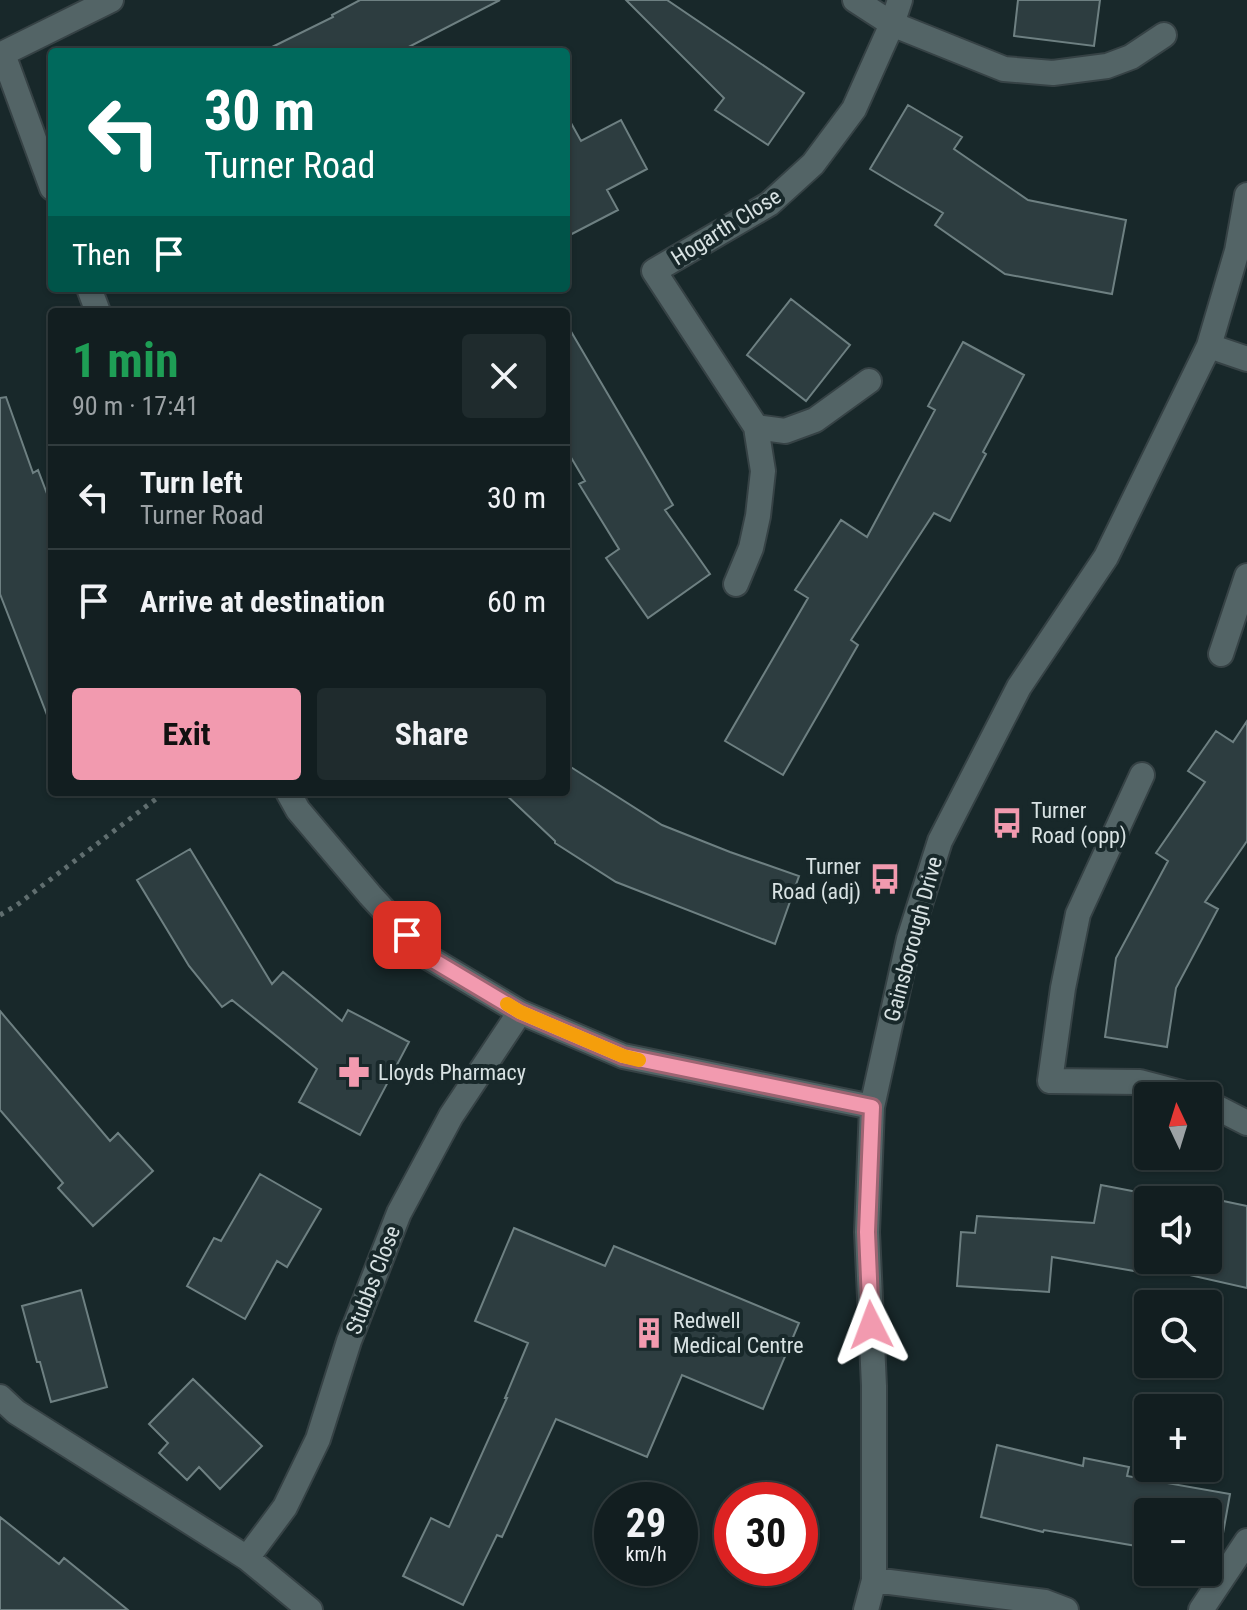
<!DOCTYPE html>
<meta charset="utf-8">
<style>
:root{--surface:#121e20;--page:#1f2b2d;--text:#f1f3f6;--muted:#9ca2a5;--line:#313c3e;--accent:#f29aaf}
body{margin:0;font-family:"Roboto Condensed",sans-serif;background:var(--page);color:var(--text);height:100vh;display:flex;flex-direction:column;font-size:30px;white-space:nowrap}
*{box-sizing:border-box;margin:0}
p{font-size:26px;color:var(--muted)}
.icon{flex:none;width:44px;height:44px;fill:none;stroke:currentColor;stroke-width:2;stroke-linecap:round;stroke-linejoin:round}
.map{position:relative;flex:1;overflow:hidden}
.drawer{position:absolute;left:48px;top:308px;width:522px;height:488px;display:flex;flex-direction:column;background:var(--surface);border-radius:8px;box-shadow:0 2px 6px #0004,0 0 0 2px var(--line)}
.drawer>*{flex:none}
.guide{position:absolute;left:48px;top:48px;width:522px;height:244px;border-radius:8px;box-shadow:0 2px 6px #0004,0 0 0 2px var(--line);background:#00695c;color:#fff;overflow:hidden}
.needle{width:52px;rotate:356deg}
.tools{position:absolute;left:1134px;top:1082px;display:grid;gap:16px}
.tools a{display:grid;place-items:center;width:88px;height:88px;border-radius:8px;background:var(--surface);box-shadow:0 2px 6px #0004,0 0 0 2px var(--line);font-size:40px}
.speed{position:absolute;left:594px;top:1482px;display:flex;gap:16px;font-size:40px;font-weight:700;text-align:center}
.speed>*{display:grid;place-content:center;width:104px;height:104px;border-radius:50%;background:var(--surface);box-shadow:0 2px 6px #0004,0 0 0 2px var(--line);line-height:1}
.speed small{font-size:20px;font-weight:400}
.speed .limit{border:12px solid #d22;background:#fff;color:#111}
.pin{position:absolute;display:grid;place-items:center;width:68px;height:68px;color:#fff;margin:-34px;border-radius:16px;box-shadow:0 4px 12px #0006}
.me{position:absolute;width:88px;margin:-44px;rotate:357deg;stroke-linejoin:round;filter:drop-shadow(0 0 6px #0008)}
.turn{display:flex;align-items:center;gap:28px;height:168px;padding:0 24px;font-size:36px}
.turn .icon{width:104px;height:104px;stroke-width:2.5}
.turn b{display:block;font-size:56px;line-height:68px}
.then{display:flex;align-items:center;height:76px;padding:0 24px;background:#0003;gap:16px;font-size:30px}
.round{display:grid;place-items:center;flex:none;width:84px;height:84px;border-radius:8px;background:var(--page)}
.head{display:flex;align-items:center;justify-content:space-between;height:136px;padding:0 24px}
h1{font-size:48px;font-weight:700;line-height:60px;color:#1e9e55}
.button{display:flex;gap:16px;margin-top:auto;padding:16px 24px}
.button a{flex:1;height:92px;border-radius:8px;background:var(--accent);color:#111;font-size:32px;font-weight:700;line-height:92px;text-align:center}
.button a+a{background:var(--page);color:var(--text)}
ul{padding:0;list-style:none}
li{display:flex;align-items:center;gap:24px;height:104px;padding:0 24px;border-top:2px solid var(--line)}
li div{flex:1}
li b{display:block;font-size:30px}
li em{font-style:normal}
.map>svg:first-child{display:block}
.building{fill:#2d3d40;stroke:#6e8082;stroke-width:2}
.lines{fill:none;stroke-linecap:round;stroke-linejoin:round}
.minor-casing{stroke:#364245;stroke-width:28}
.path{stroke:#606e6f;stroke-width:5;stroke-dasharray:4 6;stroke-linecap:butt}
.minor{stroke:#536466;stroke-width:24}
.route-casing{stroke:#9d6472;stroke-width:20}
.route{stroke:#f29aaf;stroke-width:14}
.slow{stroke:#f59e0b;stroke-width:14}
.labels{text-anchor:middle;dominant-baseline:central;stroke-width:8;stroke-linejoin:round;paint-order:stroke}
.street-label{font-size:22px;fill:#d8e2e3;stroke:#18282a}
.poi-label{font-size:22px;fill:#d8e2e3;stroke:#18282a;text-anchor:start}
</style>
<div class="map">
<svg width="1247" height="1610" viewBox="0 0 1247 1610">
<rect width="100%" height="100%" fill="#18282a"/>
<path class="building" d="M 360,0 L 500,0 L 399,52 L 262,52 L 333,17 L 332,15 Z
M 626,0 L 667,0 L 804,93 L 768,145 L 715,110 L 724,98 Z
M 1018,0 L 1100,0 L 1094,46 L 1014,36 Z
M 908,105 L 962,137 L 954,149 L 1028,200 L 1126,220 L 1112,294 L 1005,274 L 935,225 L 943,213 L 870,169 Z
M 566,114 L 581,141 L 621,120 L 647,169 L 607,190 L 618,210 L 566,237 Z
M 791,299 L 850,345 L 806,401 L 747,355 Z
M 566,323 L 673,505 L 665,510 L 710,574 L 648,618 L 606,558 L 619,549 L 579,484 L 585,481 L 566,449 Z
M 963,342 L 1024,375 L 983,452 L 986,454 L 950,521 L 934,513 L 851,640 L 858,645 L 783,775 L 725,741 L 808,598 L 795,590 L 841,520 L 867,537 L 935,410 L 928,406 Z
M 6,397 L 33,473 L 38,470 L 52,507 L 52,719 L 49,720 L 0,594 L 0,398 Z
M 1247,721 L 1247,841 L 1205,902 L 1218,909 L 1176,988 L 1167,1047 L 1105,1037 L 1116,958 L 1168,861 L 1156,853 L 1205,782 L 1188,771 L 1216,731 L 1233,742 Z
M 566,764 L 662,825 L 730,852 L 799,876 L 775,944 L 616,882 L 555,843 L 555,841 L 503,792 L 566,792 Z
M 190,849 L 272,984 L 283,972 L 342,1021 L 348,1010 L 409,1042 L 360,1135 L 299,1102 L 317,1069 L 232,1000 L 222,1007 L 189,966 L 137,880 Z
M 0,1011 L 110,1141 L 118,1133 L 153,1171 L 93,1226 L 58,1188 L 63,1183 L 0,1110 Z
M 260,1174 L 321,1209 L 287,1267 L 277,1261 L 245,1319 L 187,1286 L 214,1238 L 221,1241 Z
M 1101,1185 L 1179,1200 L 1148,1200 L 1148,1260 L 1208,1260 L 1208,1200 L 1189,1200 L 1190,1194 L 1247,1206 L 1247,1288 L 1141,1264 L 1140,1272 L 1052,1257 L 1049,1292 L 957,1286 L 961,1232 L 975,1233 L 977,1216 L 1094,1223 Z
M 514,1228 L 605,1266 L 614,1246 L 799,1323 L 763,1409 L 682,1375 L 647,1457 L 556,1419 L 502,1537 L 497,1535 L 463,1605 L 403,1576 L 431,1518 L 449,1527 L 507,1398 L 505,1398 L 528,1343 L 475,1321 Z
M 81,1290 L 107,1387 L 51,1402 L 40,1362 L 37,1362 L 22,1306 Z
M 193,1379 L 262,1446 L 220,1489 L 199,1467 L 187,1480 L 159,1453 L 168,1443 L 149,1424 Z
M 997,1445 L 1083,1466 L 1084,1458 L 1129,1467 L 1127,1476 L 1230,1494 L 1219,1556 L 1216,1561 L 1208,1559 L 1208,1512 L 1148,1512 L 1148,1548 L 1044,1530 L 1043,1532 L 981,1517 Z
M 0,1517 L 59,1564 L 64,1558 L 128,1610 L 0,1610 Z"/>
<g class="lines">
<defs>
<path id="minor" d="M 855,0 L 892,24 L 854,109 L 813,164 L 769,204 L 654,271 L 756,427 L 785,431 L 815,420 L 869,381
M 900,0 L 892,24 L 1004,69 L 1053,73 L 1107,66 L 1131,57 L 1164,35
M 3,54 L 52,188
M 0,55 L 111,0
M 89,288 L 98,312
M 1209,346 L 1247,359
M 736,584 L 751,548 L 758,516 L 763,471 L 756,427
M 1221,654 L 1247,576
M 1142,775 L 1078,914 L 1063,988 L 1050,1081 L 1140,1082 L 1193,1096
M 288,792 L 298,810 L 370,895 L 426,956 L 520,1012 L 623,1056 L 872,1107
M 1208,1103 L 1247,1123
M 0,1397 L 16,1412 L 247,1558 L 285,1507 L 318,1439 L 349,1341 L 399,1213 L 451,1116 L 520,1012
M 247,1558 L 310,1610
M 874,1580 L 1045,1602 L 1066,1610
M 866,1610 L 874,1580 L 874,1386 L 867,1232 L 872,1107 L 909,939 L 940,841 L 1019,687 L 1106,557 L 1209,346 L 1237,251 L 1247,195
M 1201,1610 L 1247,1541"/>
</defs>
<use href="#minor" class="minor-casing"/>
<path class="path" d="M 0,915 L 17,905 L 165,792"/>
<use href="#minor" class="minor"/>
</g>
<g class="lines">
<defs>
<path id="route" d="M 407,935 L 426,956 L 520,1012 L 623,1056 L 872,1107 L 867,1232 L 871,1325"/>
</defs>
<use href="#route" class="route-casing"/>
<use href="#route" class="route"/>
<path class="slow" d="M 507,1004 L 520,1012 L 623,1056 L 639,1060"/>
</g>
<defs>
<symbol id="bus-bare" viewBox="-9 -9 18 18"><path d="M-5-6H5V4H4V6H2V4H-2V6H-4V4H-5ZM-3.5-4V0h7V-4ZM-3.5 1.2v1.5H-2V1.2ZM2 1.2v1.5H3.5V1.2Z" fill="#f29aaf" stroke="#18282a" stroke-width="2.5" paint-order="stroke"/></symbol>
<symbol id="pharmacy-bare" viewBox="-9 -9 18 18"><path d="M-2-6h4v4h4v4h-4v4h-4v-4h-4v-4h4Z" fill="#f29aaf" stroke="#18282a" stroke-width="2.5" paint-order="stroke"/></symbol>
<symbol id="building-bare" viewBox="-9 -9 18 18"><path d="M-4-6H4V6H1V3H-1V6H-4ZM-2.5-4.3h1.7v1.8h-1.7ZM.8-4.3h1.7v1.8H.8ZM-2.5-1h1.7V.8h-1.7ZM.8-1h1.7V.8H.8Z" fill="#f29aaf" stroke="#18282a" stroke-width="2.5" paint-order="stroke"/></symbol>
</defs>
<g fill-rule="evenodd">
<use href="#bus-bare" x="985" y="801" width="44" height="44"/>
<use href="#bus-bare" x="863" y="857" width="44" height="44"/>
<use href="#pharmacy-bare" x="332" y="1050" width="44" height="44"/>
<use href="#building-bare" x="627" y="1311" width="44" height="44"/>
</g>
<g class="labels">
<g class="street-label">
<text transform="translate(726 227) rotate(-32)">Hogarth Close</text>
<text transform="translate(913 939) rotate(-75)">Gainsborough Drive</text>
<text transform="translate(373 1280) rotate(-69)">Stubbs Close</text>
</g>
<g class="poi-label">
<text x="1031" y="810">Turner<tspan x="1031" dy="25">Road (opp)</tspan></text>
<text x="861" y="866" text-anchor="end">Turner<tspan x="861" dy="25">Road (adj)</tspan></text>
<text x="378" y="1072">Lloyds Pharmacy</text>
<text x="673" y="1320">Redwell<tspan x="673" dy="25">Medical Centre</tspan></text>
</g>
</g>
</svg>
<div class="tools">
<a><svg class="needle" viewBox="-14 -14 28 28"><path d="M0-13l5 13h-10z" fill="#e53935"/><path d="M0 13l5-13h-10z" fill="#9ca2a5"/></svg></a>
<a><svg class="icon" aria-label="sound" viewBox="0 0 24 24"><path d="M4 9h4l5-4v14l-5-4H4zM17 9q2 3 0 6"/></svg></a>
<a><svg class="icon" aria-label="search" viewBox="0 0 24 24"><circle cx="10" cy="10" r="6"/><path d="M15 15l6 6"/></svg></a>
<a>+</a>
<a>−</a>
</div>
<div class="speed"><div>29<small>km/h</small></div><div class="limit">30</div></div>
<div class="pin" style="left:407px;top:935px;background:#d93025"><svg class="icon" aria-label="arrive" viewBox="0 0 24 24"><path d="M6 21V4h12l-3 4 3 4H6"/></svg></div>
<svg class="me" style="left:871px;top:1325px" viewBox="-20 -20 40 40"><path d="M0-17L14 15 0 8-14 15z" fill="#f29aaf" stroke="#fff" stroke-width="4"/></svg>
<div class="guide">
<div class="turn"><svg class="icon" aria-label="left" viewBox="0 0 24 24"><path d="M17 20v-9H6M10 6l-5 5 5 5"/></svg><div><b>30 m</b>Turner Road</div></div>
<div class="then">Then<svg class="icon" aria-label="arrive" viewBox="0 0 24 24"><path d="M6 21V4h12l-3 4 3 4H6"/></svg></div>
</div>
<section class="drawer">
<div class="head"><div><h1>1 min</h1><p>90 m · 17:41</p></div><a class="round"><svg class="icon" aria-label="close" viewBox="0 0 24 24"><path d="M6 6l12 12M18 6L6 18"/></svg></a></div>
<ul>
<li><svg class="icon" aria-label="left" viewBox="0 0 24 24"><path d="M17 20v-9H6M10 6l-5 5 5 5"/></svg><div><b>Turn left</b><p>Turner Road</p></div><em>30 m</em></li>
<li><svg class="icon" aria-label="arrive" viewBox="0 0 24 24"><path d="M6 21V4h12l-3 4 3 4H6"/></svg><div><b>Arrive at destination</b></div><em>60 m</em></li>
</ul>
<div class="button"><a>Exit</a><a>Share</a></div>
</section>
</div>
